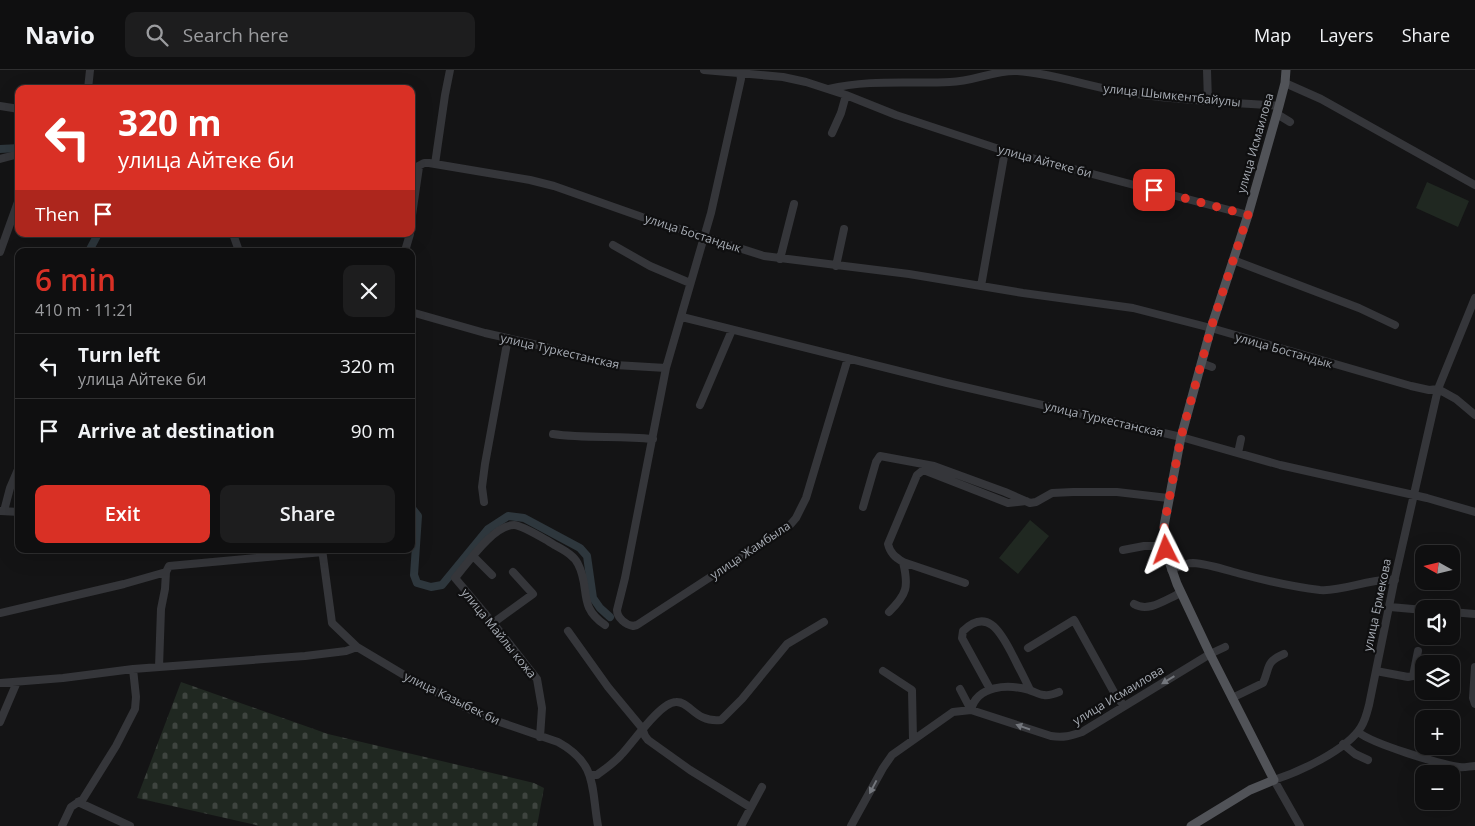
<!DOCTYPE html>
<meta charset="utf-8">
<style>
:root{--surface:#0f0f10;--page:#1d1d1e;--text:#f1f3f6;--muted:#9b9c9f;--line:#2f2f30;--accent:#d93025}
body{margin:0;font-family:"Open Sans",sans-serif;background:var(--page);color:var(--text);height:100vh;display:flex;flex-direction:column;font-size:19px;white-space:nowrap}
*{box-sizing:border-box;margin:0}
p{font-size:16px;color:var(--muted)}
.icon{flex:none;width:28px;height:28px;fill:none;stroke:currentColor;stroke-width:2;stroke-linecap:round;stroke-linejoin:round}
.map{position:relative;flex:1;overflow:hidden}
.side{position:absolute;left:15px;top:178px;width:400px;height:305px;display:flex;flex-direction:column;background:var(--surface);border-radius:10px;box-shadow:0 5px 20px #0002,0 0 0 1px var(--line)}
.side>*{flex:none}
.guide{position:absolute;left:15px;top:15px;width:400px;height:152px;border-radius:10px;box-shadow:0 5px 20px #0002,0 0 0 1px var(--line);background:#d93025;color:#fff;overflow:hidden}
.needle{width:32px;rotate:278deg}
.fabs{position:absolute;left:1415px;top:475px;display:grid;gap:10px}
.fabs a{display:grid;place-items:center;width:45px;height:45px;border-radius:10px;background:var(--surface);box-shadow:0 5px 20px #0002,0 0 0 1px var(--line);font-size:25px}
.pin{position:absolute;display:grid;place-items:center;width:42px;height:42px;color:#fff;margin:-21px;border-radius:10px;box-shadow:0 2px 8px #0006}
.me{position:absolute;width:55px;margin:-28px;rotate:357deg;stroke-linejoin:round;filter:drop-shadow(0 0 4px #0008)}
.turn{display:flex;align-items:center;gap:18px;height:105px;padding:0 20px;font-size:22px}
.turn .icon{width:65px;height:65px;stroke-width:2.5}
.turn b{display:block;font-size:35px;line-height:42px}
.then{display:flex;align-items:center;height:48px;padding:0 20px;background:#0003;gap:10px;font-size:19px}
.round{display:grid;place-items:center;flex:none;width:52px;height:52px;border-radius:10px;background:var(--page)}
.headline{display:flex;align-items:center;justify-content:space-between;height:85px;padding:0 20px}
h1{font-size:30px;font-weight:600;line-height:38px;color:var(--accent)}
.primary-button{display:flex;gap:10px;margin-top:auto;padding:10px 20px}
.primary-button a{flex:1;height:58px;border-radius:10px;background:var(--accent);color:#fff;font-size:20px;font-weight:600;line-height:58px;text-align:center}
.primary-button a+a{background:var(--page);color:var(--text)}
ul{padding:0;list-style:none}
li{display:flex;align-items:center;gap:15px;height:65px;padding:0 20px;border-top:1px solid var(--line)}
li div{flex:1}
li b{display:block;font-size:19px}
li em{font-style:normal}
header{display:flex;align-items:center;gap:30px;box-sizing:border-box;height:70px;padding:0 25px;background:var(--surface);border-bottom:1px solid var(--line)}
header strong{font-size:24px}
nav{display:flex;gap:28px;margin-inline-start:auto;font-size:18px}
.search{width:350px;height:45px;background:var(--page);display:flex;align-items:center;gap:12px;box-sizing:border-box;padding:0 18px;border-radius:10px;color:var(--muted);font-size:19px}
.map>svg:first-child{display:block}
.cemetery{fill:url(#cemetery-stones)}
.pitch{fill:#202821}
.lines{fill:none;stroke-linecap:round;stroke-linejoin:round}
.canal{stroke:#2e373d;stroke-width:8}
.minor{stroke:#35363a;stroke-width:8}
.major{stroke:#515358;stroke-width:9}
.oneway{fill:#74777d}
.route{stroke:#d93025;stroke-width:9;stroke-dasharray:0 16.2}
.labels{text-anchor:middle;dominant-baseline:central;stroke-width:4.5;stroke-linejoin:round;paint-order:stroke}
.street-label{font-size:12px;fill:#a7acb4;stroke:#0f0f10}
</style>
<header>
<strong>Navio</strong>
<div class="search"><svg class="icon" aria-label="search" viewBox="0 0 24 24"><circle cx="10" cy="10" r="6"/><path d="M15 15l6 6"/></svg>Search here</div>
<nav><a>Map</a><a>Layers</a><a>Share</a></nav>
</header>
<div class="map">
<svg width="1475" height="756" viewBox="0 0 1475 756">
<defs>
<pattern id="cemetery-stones" width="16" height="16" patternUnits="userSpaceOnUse" patternTransform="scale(1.25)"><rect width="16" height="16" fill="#202821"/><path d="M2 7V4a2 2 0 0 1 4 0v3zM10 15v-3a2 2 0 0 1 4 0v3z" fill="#3e443f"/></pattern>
</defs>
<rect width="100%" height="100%" fill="#141415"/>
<path class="cemetery" d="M 181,612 L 328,664 L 534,713 L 544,718 L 537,756 L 260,756 L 137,728 Z"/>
<path class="pitch" d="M 1427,112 L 1469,131 L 1458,157 L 1416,138 Z
M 1030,450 L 1049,466 L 1018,504 L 999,488 Z"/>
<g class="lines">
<path class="canal" d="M 0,79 L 19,78
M 89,181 L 98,164
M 411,437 L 418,446 L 414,505 L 417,513 L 431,517 L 442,515 L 488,459 L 508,446 L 524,448 L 580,478 L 587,486 L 593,528 L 600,538 L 610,547"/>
<path class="minor" d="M 704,0 L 783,7 L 806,12 L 846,25 L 896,45 L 1005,81 L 1248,145
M 1207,0 L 1208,31
M 740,3 L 741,9 L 711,143 L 666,298 L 625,508 L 617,540 C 617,548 626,555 633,556 L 637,555 L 790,455 L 796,448 L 806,428 L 848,288
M 1285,13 L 1321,29 L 1475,115
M 88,19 L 90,0
M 829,19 C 869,9 909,14 950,12 C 973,12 994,0 1017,1 C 1051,3 1083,15 1117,21 C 1170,30 1225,32 1279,36
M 0,36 L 19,39
M 1277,44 L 1290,52
M 832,63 L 841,43 L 846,25
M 0,89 L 15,85 L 19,86
M 435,94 L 445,25 L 450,0
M 411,100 L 424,93 L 429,93 L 530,110 L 554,116 L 642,147 L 764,186 L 909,204 L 1023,223 L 1133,238 L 1211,258 L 1411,316 L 1429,320 L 1438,319 L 1456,329 L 1475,345
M 411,152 L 419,97
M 233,164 L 239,181
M 613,175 L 650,196 L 690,213
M 405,181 L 410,164
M 0,182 L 19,129
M 780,189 L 794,134
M 1233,190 L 1359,238 L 1395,255
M 836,196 L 844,159
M 981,216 L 1005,81
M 411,242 L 485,263 L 542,276 L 588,289 L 615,295 L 666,298
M 682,247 L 947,313 L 1181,367 L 1280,395 L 1427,428 L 1475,442
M 1201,293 L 1212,297
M 700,335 L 732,260
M 553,364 C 586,369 619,365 653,369
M 1238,383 L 1241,369
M 484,432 L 482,417 L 485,394 L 508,268
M 863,437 L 876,392 L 880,386 L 934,396 L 1005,422 L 1030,433 L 1036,432 L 1052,423 L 1073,422 L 1117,422 L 1168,428
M 1,441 L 19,442
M 4,441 L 10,418 L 19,397
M 322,479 L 332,553 L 357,577 L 404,605 L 458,634 L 488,648 L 558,672 C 598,694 591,718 598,756
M 1123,480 L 1144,476 L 1165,476
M 473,486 L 492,505
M 1171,500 C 1178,497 1185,493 1193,493 C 1209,494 1226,500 1241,504 C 1267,511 1293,517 1320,520 C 1343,522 1369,508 1395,510
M 965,513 L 903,492 C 895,487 890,483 888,474 L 917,405 L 922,401 L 926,401 L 1008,433 L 1026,431
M 1134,534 C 1149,543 1166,529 1181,523
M 1390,537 L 1424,540
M 889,542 C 907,524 909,517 903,492
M 1451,542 L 1475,544
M 0,543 L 124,514 L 166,502 L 169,496 L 323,482
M 493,553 L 533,524 L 513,502
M 568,561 L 608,617 L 642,658 L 645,666 L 648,670 L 690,700 L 750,737
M 1028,578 L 1074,550 L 1115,624 L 1124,636
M 159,597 L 161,539 L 165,519 L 166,502
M 1475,597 L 1473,628 L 1475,634
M 883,601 L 912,620 L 913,670
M 1376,601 L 1408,607 L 1413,606 L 1418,581
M 0,613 L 63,608 L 133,599 L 305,586 L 346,581 L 357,577
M 960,619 L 971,640
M 990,619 L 962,568 L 963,561 C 987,538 1000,561 1011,582 C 1017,594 1024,607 1030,620
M 1232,628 L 1263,613 C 1270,598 1265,592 1284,584
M 971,640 C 977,615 1008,614 1029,620 C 1034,621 1038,625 1044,625 C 1049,626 1054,624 1059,622
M 0,652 L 17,612
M 1358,662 C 1373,674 1439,694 1459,697 C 1464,698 1470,696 1475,696
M 540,667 L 542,638 L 537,609 L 493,553 L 455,508 C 467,494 493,455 514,455 C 521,455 541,467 548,471 C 558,478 573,483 578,494 C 591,519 577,536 605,555
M 1343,674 L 1355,684 L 1368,690
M 591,705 L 597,705 C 605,699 614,693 621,685 C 632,674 660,632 676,632 C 690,631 695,653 721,650 L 742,629 L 787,574 L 824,552
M 78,732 L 130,756
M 62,756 L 71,737 L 83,729 L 116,676 L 135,639 L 136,627 L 133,599
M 741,756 L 762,717
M 851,756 L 883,698 L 892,685 L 953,642 L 971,640 L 1051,666 C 1063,668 1071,666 1082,662 L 1210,584 L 1225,577
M 1300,756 L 1274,710 C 1299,702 1347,680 1361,657 C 1365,651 1367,643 1369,635 L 1394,512 L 1438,319 L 1475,228"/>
<path class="major" d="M 1191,756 L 1250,720 L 1274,710 L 1210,584 L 1177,514 L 1165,480 L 1164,456 L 1181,367 L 1211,258 L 1248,145 L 1279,36 L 1285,13 L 1286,0"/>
</g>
<defs><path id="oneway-solid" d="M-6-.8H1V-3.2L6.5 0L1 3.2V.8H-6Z" transform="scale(1.25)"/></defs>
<g class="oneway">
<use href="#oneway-solid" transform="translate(1168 610) rotate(149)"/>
<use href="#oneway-solid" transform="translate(1023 657) rotate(-161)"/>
<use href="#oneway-solid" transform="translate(873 717) rotate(118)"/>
</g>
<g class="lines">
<path class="route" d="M 1154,120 L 1248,145 L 1211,258 L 1181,367 L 1164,456 L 1166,480"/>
</g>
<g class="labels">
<g class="street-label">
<text transform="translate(1172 25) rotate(6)">улица Шымкентбайулы</text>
<text transform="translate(1255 73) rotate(-74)">улица Исмаилова</text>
<text transform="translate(1045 91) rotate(15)">улица Айтеке би</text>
<text transform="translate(693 163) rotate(18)">улица Бостандык</text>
<text transform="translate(1284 280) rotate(16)">улица Бостандык</text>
<text transform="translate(560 281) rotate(13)">улица Туркестанская</text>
<text transform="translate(1104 349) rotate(13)">улица Туркестанская</text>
<text transform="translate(750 480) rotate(-34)">улица Жамбыла</text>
<text transform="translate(1377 535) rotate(-78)">улица Ермекова</text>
<text transform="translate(499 563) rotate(51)">улица Майлы кожа</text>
<text transform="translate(1118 625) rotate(-31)">улица Исмаилова</text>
<text transform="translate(452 628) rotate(26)">улица Казыбек би</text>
</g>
</g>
</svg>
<div class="fabs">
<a><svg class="needle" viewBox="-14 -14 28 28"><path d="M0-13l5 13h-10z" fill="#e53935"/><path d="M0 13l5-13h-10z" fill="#9b9c9f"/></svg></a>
<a><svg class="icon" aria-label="sound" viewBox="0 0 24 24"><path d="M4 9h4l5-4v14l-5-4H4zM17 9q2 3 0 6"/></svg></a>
<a><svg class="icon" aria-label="layers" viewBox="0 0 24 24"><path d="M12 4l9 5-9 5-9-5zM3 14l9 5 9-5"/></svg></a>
<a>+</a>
<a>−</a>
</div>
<div class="pin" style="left:1154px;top:120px;background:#d93025"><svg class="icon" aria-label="arrive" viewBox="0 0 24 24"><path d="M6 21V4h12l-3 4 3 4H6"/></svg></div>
<svg class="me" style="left:1166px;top:480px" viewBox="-20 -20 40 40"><path d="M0-17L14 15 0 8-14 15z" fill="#d93025" stroke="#fff" stroke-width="4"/></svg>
<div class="guide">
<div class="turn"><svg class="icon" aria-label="left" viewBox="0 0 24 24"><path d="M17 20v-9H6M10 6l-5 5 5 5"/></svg><div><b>320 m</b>улица Айтеке би</div></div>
<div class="then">Then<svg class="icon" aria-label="arrive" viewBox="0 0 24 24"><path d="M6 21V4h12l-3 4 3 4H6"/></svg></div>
</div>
<section class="side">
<div class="headline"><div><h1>6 min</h1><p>410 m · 11:21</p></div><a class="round"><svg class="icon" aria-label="close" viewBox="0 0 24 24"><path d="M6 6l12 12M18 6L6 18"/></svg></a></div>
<ul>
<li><svg class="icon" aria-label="left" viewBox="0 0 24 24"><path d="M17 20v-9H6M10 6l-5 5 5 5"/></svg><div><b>Turn left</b><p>улица Айтеке би</p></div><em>320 m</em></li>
<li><svg class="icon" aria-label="arrive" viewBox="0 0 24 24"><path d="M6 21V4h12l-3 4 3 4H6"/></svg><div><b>Arrive at destination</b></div><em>90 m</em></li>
</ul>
<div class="primary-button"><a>Exit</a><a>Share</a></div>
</section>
</div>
